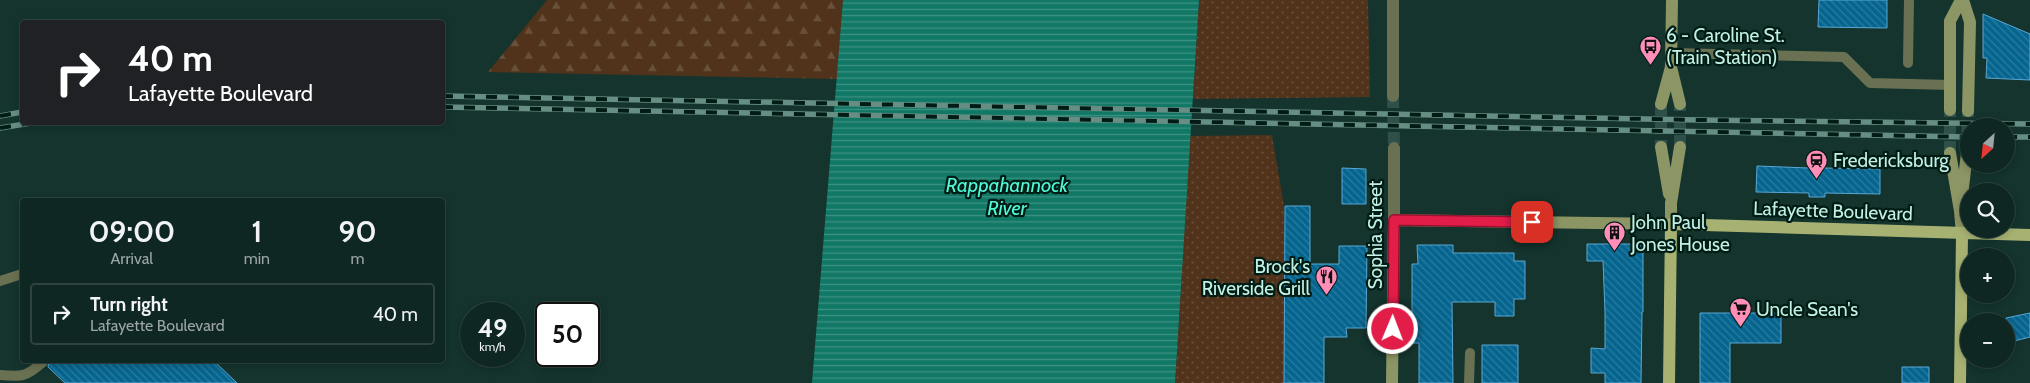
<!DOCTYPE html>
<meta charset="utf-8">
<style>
:root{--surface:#0f2722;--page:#182f2a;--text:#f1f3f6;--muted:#9ba5a5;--line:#2f4440}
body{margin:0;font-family:Cabin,sans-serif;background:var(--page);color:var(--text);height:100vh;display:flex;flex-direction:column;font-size:19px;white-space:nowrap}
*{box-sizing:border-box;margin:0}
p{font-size:16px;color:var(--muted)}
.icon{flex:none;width:28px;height:28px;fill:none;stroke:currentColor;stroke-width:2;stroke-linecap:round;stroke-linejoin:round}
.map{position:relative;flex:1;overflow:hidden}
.panel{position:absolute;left:20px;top:198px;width:425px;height:165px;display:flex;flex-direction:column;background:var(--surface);border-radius:5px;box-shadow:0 2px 8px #0003,0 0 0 1px var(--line)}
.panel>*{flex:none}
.top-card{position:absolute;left:20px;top:20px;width:425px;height:105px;border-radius:5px;box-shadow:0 2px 8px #0003,0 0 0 1px var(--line);background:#202124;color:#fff;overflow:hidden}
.needle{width:32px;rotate:207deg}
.buttons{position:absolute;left:1960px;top:118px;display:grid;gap:10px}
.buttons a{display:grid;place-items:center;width:55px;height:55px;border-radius:50%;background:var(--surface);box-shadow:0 2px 8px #0003,0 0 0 1px var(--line);font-size:25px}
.speed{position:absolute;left:460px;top:302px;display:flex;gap:10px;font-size:25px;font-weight:700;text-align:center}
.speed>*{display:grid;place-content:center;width:65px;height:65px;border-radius:50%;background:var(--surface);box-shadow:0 2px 8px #0003,0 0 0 1px var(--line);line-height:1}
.speed small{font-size:12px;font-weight:400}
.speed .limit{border:2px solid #111;border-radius:8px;background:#fff;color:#111}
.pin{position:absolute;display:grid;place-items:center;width:42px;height:42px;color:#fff;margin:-21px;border-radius:10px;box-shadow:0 2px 8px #0006}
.me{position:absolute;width:55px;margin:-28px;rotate:1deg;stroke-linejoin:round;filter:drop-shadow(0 0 4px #0008)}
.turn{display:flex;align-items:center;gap:18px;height:105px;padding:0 25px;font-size:22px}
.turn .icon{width:65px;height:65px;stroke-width:2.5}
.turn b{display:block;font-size:35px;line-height:42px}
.eta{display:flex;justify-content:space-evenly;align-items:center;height:85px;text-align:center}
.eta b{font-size:30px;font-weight:600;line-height:35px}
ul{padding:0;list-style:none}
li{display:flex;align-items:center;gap:15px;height:62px;margin:0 10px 8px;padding:0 15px;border:2px solid var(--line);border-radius:5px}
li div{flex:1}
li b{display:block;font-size:19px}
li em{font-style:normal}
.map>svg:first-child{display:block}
.grass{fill:url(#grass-dots)}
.forest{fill:url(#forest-firs)}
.water{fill:url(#water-rules)}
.building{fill:url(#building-back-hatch);stroke:#59a7d5}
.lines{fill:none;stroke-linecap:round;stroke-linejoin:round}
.street-tunnel{stroke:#2e5048;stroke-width:12;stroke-dasharray:12 6;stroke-linecap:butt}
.secondary-tunnel{stroke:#2e5048;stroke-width:12;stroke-dasharray:12 6;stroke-linecap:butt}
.lane{stroke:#6a7052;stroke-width:10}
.street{stroke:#6a7052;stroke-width:12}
.secondary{stroke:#8c9564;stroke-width:12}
.primary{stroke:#a7b272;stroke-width:12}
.rail-casing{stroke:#678e84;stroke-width:5.5}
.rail{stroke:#001c15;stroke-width:4;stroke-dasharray:11;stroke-linecap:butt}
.route-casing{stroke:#92132f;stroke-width:12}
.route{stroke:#e11d48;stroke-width:9}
.labels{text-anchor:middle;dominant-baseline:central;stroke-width:4.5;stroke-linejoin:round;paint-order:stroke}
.poi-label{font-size:19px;fill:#c2f1e4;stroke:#001c15;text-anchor:start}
.street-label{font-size:19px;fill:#c2f1e4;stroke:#001c15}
.water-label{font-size:20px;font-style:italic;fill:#4ff8d6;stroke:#001c15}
</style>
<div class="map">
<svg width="2030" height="383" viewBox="0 0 2030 383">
<defs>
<pattern id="grass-dots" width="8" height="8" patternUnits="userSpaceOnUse" patternTransform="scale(1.25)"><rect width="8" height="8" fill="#51321a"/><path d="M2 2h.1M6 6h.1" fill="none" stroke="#68503b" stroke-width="1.8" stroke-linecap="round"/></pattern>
<pattern id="forest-firs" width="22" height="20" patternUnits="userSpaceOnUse" patternTransform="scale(1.25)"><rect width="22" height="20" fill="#51321a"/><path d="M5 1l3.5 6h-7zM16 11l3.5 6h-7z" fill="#68503b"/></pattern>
<pattern id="water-rules" width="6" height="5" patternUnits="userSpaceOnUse" patternTransform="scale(1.25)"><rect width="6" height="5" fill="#127866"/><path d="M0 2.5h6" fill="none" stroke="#3e9283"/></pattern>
<pattern id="building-back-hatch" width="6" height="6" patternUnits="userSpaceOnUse" patternTransform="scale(1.25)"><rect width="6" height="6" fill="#06658f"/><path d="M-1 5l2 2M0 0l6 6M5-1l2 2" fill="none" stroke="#297c9f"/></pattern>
</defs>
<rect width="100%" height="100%" fill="#14342d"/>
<path class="grass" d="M 1199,0 L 1368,0 L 1370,97 L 1193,99 Z
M 1272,135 L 1284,206 L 1284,383 L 1175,383 L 1190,136 Z"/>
<path class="forest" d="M 547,0 L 843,0 L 837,79 L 488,72 Z"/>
<path class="water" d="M 843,0 L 1199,0 L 1175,383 L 812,383 Z"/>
<path class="building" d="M 1819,0 L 1887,0 L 1887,28 L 1818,27 Z
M 1983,14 L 2030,34 L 2030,80 L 1986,78 L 1987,58 L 1983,58 Z
M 1809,159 L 1825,159 L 1825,168 L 1880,169 L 1880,194 L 1825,193 L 1825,197 L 1809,197 L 1809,193 L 1756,192 L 1757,166 L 1809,168 Z
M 1342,168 L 1366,169 L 1366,204 L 1342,204 Z
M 1285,206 L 1310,206 L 1310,264 L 1339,264 L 1339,246 L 1367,246 L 1366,328 L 1346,328 L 1347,337 L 1324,337 L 1324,383 L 1284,383 Z
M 1587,244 L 1643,244 L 1643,312 L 1642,312 L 1641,383 L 1605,383 L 1605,373 L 1591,373 L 1591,348 L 1605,349 L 1605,312 L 1603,261 L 1587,261 Z
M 1417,245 L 1453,245 L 1453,253 L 1514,253 L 1514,261 L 1525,261 L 1525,299 L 1514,299 L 1514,316 L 1495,316 L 1495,302 L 1452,302 L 1453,383 L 1419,383 L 1419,343 L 1412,343 L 1412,264 L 1418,264 Z
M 1700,313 L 1781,313 L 1781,343 L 1730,343 L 1730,383 L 1700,383 Z
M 2030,313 L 2030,337 L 2006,343 L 2006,318 Z
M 1482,345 L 1518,345 L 1518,383 L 1482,383 Z
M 49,360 L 213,360 L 237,383 L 65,383 L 48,367 Z
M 1902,367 L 1929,367 L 1929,383 L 1902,383 Z"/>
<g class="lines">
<path class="street-tunnel" d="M 1393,96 L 1394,148"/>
<path class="secondary-tunnel" d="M 1661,104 L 1661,147
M 1680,147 L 1680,104
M 1950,153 L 1950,110
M 1967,153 L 1968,111"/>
<path class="lane" d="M 1671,53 L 1844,57 L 1870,83 L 1950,85
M 1908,63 L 1909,0
M 0,281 L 22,274
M 0,375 C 22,377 26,377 43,362
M 1469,383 L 1470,353"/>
<path class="street" d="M 1393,0 L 1393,96
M 1394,148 L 1394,220"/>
<path class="secondary" d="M 1963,0 L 1970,22 L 1968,111
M 1671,67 L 1680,104
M 1661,104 L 1671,67 L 1672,0
M 1950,110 L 1950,21 L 1961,0
M 1661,147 L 1669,194
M 1950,153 L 1960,211 L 1962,234
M 1962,196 L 1967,153
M 1392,383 L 1394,220 L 1671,224 L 1671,203 L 1680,147"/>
<path class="primary" d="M 1669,383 L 1671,224 L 2030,235
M 1960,383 L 1962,234"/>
<defs>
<path id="rail" d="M 442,96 L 1700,120 L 2030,124
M 442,107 L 1969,137
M 0,116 L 22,112
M 0,128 L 37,122
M 2006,137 L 2030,137"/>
</defs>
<use href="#rail" class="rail-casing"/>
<use href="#rail" class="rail"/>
</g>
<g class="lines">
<defs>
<path id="route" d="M 1393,329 L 1394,220 L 1532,222"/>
</defs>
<use href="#route" class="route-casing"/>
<use href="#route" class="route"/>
</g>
<defs>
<symbol id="bus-pin" viewBox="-11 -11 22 30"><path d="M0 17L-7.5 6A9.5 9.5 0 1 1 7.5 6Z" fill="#ff8eb9" stroke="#001c15"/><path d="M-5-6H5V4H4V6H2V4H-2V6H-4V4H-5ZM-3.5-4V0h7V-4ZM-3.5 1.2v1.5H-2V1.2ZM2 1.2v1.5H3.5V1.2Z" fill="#111"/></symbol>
<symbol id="station-pin" viewBox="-11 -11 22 30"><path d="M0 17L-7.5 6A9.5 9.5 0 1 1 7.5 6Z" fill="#ff8eb9" stroke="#001c15"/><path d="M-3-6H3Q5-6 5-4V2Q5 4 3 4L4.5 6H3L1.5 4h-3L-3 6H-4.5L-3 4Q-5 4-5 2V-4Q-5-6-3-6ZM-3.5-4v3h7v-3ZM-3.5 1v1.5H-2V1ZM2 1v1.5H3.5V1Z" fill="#111"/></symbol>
<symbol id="building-pin" viewBox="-11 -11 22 30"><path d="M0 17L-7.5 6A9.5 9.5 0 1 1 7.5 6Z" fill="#ff8eb9" stroke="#001c15"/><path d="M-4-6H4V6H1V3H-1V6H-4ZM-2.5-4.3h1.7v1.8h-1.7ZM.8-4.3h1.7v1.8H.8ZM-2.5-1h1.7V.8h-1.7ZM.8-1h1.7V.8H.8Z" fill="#111"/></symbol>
<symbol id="restaurant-pin" viewBox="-11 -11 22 30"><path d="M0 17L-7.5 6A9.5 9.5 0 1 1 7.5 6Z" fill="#ff8eb9" stroke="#001c15"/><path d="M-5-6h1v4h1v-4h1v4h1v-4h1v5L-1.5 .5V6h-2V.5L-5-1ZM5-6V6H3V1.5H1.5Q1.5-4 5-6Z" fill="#111"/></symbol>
<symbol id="supermarket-pin" viewBox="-11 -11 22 30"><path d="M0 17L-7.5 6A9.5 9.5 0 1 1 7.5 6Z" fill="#ff8eb9" stroke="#001c15"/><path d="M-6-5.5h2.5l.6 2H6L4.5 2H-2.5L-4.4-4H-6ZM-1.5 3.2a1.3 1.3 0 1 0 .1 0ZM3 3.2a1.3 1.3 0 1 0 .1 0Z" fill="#111"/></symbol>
</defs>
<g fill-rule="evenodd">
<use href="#bus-pin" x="1638" y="34" width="25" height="34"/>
<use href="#station-pin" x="1804" y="148" width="25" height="34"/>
<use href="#building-pin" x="1602" y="220" width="25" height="34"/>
<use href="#restaurant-pin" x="1314" y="264" width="25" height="34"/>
<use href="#supermarket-pin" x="1728" y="296" width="25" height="34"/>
</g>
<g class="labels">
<g class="poi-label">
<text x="1666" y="35">6 - Caroline St.<tspan x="1666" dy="22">(Train Station)</tspan></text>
<text x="1833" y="160">Fredericksburg</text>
<text x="1631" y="222">John Paul<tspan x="1631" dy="22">Jones House</tspan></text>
<text x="1310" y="266" text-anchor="end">Brock's<tspan x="1310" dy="22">Riverside Grill</tspan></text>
<text x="1756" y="309">Uncle Sean's</text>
</g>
<g class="street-label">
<text transform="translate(1833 211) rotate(2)">Lafayette Boulevard</text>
<text transform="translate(1375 235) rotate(-90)">Sophia Street</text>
</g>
<g class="water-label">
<text x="1007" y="185">Rappahannock<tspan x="1007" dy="23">River</tspan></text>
</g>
</g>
</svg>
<div class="buttons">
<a><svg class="needle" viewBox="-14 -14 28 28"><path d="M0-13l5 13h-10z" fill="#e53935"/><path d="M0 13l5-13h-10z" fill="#9ba5a5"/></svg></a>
<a><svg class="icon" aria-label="search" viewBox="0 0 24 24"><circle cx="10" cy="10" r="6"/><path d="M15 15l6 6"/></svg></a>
<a>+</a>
<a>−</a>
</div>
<div class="speed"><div>49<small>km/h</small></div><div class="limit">50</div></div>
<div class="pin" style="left:1532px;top:222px;background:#d93025"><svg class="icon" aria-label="arrive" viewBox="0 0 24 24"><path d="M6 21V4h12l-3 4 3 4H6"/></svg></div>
<svg class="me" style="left:1393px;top:329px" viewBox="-20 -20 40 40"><circle r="17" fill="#e11d48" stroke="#fff" stroke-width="3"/><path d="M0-11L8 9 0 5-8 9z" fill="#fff"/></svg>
<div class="top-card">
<div class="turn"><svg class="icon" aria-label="right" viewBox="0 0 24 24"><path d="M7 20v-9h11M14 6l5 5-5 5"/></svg><div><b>40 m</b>Lafayette Boulevard</div></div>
</div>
<section class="panel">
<div class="eta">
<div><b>09:00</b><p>Arrival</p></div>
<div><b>1</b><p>min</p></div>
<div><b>90</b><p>m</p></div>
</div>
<ul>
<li><svg class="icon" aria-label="right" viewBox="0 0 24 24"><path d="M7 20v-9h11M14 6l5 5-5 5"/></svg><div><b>Turn right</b><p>Lafayette Boulevard</p></div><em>40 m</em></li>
</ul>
</section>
</div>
